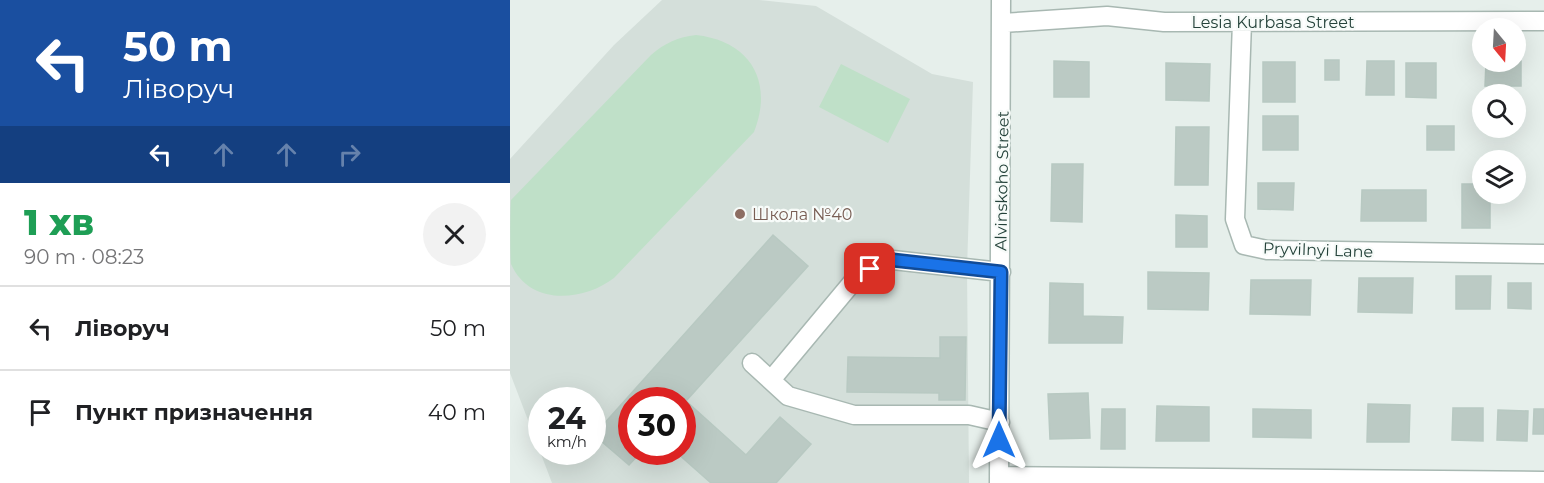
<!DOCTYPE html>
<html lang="uk">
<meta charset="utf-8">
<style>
:root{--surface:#fff;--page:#f2f2f2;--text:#202124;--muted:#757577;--line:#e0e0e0}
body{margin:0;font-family:Montserrat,sans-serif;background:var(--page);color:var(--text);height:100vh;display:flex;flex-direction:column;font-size:22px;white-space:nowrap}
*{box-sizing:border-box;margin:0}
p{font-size:20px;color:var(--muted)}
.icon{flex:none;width:33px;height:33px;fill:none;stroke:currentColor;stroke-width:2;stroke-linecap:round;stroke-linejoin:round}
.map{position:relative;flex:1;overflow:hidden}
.panel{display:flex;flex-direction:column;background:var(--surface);width:510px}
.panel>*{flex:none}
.top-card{background:#1a4fa0;color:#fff;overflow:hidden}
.needle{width:39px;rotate:162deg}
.controls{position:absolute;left:962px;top:18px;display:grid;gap:12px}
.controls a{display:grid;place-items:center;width:54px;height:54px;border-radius:50%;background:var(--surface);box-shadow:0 6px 24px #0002;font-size:30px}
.speed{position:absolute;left:18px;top:387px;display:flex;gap:12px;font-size:30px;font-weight:700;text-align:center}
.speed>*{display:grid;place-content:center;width:78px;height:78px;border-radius:50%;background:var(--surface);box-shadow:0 6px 24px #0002;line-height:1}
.speed small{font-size:15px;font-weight:400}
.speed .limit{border:9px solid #d22;background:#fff;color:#111}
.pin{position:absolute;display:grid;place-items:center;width:51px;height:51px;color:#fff;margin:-26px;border-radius:12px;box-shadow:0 3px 9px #0006}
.me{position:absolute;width:66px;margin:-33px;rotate:0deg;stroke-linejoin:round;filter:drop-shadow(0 0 4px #0008)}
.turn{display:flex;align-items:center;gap:21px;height:126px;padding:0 24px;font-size:27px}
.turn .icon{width:78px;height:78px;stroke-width:2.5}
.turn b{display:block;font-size:42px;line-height:51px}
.lanes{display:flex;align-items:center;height:57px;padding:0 24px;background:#0003;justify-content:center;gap:30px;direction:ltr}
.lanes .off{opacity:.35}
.round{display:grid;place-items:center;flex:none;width:63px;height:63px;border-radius:32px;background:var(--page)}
.headline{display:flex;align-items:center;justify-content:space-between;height:102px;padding:0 24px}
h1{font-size:36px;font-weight:800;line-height:45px;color:#1e9e55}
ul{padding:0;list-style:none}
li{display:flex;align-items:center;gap:18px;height:84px;padding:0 24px;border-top:2px solid var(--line)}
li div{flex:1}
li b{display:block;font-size:22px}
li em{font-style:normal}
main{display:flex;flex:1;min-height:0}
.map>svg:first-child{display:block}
.built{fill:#d4dfda;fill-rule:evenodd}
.green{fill:#bfe0c8}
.building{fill:#bbcac4;stroke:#b8c9c2;stroke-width:1.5}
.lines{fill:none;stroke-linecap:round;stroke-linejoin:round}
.minor-casing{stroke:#a8b8b2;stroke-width:21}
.minor{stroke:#fff;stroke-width:18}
.route-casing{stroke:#114b97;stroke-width:15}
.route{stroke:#1a73e8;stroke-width:10}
.education-dot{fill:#8d6e63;stroke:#f7fbf9;stroke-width:2}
.labels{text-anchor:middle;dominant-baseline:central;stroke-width:4.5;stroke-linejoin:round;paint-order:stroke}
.street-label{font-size:16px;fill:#24423a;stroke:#f7fbf9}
.education-label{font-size:16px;fill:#785e54;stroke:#f7fbf9;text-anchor:start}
</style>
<main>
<section class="panel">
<div class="top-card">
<div class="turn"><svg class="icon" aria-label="left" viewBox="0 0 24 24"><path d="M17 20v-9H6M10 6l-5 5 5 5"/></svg><div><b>50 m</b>Ліворуч</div></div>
<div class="lanes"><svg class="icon" aria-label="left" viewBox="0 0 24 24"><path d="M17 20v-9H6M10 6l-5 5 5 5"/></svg><svg class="icon off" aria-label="ahead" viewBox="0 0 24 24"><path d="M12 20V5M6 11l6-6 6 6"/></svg><svg class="icon off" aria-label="ahead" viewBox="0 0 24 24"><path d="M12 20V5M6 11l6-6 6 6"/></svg><svg class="icon off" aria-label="right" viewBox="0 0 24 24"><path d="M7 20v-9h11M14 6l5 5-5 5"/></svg></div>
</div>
<div class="headline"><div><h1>1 хв</h1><p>90 m · 08:23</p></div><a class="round"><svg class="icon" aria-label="close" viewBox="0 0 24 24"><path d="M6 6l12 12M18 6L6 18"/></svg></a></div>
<ul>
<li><svg class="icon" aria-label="left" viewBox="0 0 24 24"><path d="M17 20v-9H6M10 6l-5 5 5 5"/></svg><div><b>Ліворуч</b></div><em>50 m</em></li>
<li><svg class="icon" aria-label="arrive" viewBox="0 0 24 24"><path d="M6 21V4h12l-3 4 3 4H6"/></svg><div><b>Пункт призначення</b></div><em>40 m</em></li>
</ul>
</section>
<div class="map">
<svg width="1034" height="483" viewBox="0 0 1034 483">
<rect width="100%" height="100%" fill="#e6efeb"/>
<path class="built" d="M 152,0 L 249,0 L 306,6 L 422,74 L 463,82 L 457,269 L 459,483 L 42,483 L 0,373 L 0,159 L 104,45 ZM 32,400 L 82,400 L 82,452 L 32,452 ZM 122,400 L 172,400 L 172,452 L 122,452 Z"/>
<path class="green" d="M 186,35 C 240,41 264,81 244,132 L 104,278 C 74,301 20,307 1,264 C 0,254 0,212 1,200 L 141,55 C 155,43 168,37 186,35 Z
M 331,64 L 400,99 L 378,143 L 309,107 Z"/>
<path class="building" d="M 815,60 L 829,60 L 829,80 L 815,80 Z
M 544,61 L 579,62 L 579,97 L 544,97 Z
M 857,61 L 884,61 L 884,95 L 856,95 Z
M 1011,61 L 1011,86 L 975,86 L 976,62 Z
M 753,62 L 785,62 L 785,102 L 753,102 Z
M 656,63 L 700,64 L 699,101 L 656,100 Z
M 896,63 L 926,63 L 926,98 L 896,97 Z
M 753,116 L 788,116 L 788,150 L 753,150 Z
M 917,126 L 944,126 L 944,150 L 917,150 Z
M 666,127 L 699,127 L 698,185 L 665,185 Z
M 542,164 L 573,164 L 572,222 L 541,221 Z
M 748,183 L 784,183 L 783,210 L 748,209 Z
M 952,184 L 972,184 L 972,194 L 980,194 L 980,228 L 952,228 Z
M 852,190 L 916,190 L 916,221 L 851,221 Z
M 666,215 L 697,216 L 697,247 L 666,247 Z
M 263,235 L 298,266 L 176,401 L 236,455 L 270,417 L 301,444 L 266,483 L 201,483 L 166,452 L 172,452 L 172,400 L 122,400 L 122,452 L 131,452 L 119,465 L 84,435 Z
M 638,272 L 699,273 L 698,310 L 638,309 Z
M 946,276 L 981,276 L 980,309 L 946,309 Z
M 849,278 L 903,278 L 902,313 L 848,312 Z
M 741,280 L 801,280 L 800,315 L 740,314 Z
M 540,283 L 573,284 L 573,316 L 613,317 L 612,343 L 539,343 Z
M 998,283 L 1021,283 L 1021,309 L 998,308 Z
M 430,337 L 456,337 L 455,400 L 429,400 L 429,393 L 337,392 L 338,357 L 430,358 Z
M 578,393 L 580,438 L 540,439 L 538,394 Z
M 858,404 L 900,405 L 899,442 L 857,442 Z
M 647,406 L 699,407 L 699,441 L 646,441 Z
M 943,408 L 973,408 L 973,441 L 942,440 Z
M 592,409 L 615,409 L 615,449 L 591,449 Z
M 743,409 L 801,410 L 801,438 L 743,437 Z
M 1024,409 L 1034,409 L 1034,434 L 1023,434 Z
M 988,410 L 1018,411 L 1017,441 L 987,440 Z"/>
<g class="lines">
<defs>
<path id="minor" d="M 732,22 L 725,219 L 734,245 L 757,250 L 1034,254
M 493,23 L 597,16 L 654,22 L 1034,21
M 242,363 L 278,396 L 344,415 L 459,415 L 490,422
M 261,380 L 346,278 L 374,259 L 491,272
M 489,476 L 1034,481
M 489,483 L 491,0"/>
</defs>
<use href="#minor" class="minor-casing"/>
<use href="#minor" class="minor"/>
</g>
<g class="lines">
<defs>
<path id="route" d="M 360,269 L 374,259 L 491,272 L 489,440"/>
</defs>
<use href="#route" class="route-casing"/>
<use href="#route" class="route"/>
</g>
<circle class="education-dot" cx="230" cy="214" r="6"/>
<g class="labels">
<g class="street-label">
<text x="763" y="22">Lesia Kurbasa Street</text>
<text transform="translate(492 181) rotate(-89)">Alvinskoho Street</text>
<text transform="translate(808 250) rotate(2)">Pryvilnyi Lane</text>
</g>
<g class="education-label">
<text x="242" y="214">Школа №40</text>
</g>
</g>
</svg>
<div class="controls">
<a><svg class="needle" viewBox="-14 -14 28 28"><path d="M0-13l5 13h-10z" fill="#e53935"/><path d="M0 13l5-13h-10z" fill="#757577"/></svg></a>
<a><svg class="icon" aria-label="search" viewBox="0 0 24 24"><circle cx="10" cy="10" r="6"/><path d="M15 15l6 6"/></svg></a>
<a><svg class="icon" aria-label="layers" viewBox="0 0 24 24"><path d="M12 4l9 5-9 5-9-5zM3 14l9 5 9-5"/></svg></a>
</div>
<div class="speed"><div>24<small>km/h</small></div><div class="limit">30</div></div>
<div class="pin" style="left:360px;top:269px;background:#d93025"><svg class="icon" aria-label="arrive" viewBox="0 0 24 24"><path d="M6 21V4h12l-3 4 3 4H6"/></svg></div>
<svg class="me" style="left:489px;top:440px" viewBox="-20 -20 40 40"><path d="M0-17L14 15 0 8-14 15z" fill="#1a73e8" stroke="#fff" stroke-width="4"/></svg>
</div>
</main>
